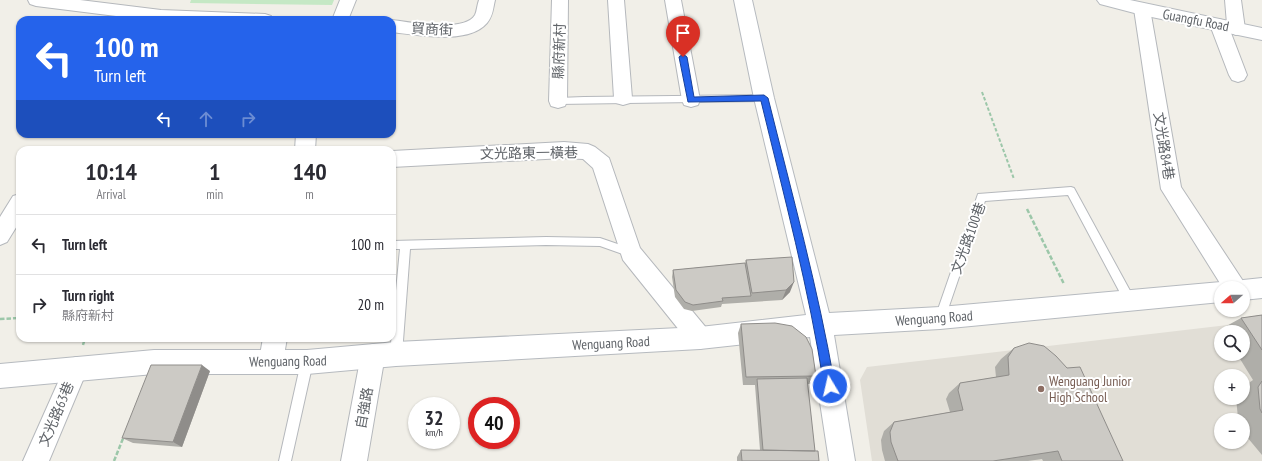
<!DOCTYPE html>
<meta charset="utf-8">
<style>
:root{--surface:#fff;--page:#f2f2f3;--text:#2b2b33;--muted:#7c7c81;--line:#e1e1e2}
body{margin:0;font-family:"PT Sans Narrow","Noto Sans TC",sans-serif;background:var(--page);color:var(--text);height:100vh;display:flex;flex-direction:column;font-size:15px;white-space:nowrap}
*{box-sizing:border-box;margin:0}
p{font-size:13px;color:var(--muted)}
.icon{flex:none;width:22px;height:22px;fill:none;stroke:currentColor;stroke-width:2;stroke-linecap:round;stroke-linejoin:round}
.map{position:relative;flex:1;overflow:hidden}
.panel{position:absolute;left:16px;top:146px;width:380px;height:196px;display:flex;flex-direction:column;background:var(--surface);border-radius:12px;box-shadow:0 1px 3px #0004}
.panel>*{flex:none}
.hud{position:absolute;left:16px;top:16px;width:380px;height:122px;border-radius:12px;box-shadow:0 1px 3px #0004;background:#2563eb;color:#fff;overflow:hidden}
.needle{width:26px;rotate:250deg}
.controls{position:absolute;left:1214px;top:281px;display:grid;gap:8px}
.controls a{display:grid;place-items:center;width:36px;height:36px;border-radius:50%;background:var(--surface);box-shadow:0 1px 3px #0004;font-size:20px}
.speed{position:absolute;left:408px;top:397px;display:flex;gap:8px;font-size:20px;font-weight:700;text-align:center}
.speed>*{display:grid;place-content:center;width:52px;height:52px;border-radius:50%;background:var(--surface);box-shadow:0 1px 3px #0004;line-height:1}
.speed small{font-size:10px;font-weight:400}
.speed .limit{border:6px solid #d22;background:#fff;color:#111}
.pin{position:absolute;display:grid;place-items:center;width:34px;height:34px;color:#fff;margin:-41px -17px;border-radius:50% 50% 50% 0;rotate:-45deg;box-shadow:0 0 4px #0007}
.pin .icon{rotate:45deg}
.me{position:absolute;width:44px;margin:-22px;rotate:351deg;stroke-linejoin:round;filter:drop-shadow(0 0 3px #0008)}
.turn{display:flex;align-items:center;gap:14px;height:84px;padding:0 12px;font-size:18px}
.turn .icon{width:52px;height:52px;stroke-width:2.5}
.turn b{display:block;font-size:28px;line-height:34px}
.lanes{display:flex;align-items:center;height:38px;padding:0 12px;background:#0003;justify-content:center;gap:20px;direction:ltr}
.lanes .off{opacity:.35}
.eta{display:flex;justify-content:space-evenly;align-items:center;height:68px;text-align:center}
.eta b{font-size:24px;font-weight:700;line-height:28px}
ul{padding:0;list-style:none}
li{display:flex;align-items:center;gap:12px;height:60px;padding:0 12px;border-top:1px solid var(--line)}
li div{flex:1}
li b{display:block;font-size:15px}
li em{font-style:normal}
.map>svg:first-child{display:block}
.education{fill:#e1ded6;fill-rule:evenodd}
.green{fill:#c5e8c5}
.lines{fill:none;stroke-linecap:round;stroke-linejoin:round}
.lane-casing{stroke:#b5b8bc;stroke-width:2}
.street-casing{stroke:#b5b8bc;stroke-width:2}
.secondary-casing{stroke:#b6babf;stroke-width:2}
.path-far1{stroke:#9cc7a9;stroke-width:2;stroke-dasharray:3.5 2;stroke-linecap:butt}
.path{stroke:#9cc7a9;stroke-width:2.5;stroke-dasharray:4.5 2;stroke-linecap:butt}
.lane{fill:#fff;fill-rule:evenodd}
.street{fill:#fff;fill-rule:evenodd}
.secondary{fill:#fff;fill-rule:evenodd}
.wall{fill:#afaea9}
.shaded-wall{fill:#8f8d8a}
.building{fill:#cccac5;stroke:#8f8d8a}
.route{fill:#2563eb;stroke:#184099}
.education-dot{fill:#8d6e63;stroke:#fff;stroke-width:1.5}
.labels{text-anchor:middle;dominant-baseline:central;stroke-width:4;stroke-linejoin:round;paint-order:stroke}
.street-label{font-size:14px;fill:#5f6368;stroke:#fff}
.education-label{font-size:14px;fill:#785e54;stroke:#fff;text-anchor:start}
</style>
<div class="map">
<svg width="1262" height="461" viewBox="0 0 1262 461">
<rect width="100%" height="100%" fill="#f1efe8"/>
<path class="education" d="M 1262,321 L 1262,461 L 872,461 L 860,380 L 867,367 ZM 1221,332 L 1243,332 L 1243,354 L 1221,354 ZM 1221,376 L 1243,376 L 1243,398 L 1221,398 ZM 1221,420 L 1243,420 L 1243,442 L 1221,442 Z"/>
<path class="green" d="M 191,0 L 334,0 L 332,5 L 190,3 Z"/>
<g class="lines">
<defs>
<path id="lane" d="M 764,95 L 768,98 L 764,101 L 558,104 L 554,101 L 558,98 L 584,97 Z
M 1071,187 L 1074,188 L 1134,298 L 1135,301 L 1134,304 L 1130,306 L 1126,304 L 1068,195 L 985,201 L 945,318 L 944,321 L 940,323 L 936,321 L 935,318 L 978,194 Z
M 546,237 L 600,238 L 635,250 L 636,253 L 635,256 L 631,257 L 600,246 L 546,245 L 410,249 L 402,354 L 400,358 L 396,359 L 392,358 L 390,354 L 400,249 L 392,249 L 392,241 Z
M 307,357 L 311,358 L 313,362 L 291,461 L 279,461 L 301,362 L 303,358 Z"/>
<path id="street" d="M 28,0 L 80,0 L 161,10 L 265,14 L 271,16 L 273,20 L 148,20 L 36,6 L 30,4 Z
M 340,0 L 356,0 L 348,20 L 332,20 Z
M 479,0 L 495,0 C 493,8 493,16 487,23 C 468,45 418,35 392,32 L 392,20 C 410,22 464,33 475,15 C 477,11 477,5 479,0 Z
M 552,0 L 568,0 L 567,101 L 565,106 L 558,108 L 551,106 L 549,101 Z
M 608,0 L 624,0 L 632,98 L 630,103 L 623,105 L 616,103 L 614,98 Z
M 665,0 L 681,0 L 700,100 L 698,105 L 691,107 L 684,105 L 682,100 Z
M 1225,0 L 1241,0 L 1245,29 L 1242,33 L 1236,35 L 1231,33 L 1247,75 L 1244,80 L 1238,82 L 1232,80 L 1229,75 L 1210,25 L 1213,21 L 1219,19 L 1225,21 L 1227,24 Z
M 1142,3 L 1148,5 L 1150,9 L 1181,187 L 1243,281 L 1246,288 L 1243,295 L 1243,288 L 1223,288 L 1161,189 L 1134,9 L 1136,5 Z
M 296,134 L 316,134 L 315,150 L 295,150 Z
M 564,142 L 588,144 L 595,147 L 609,158 L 640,248 L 708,330 L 712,338 L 708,346 L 700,349 L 692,346 L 623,260 L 593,168 L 583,159 L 564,158 L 392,167 L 392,151 Z
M 20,194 L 20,221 L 7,242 L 0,245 L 0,217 L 13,196 Z
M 263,338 L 287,338 L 283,361 L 279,369 L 271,372 L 263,369 L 259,361 Z
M 373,344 L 381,347 L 385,355 L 367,461 L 341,461 L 361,355 L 365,347 Z
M 76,357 L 84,360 L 88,368 L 49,461 L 23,461 L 68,360 Z"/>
<path id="secondary" d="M 734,0 L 752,0 L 774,98 L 829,313 L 940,307 L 1221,282 L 1229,285 L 1231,288 L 1221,288 L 1221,302 L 940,329 L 834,335 L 855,461 L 829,461 L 810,337 L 700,349 L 396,366 L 307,374 L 154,374 L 0,388 L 0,364 L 154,350 L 307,350 L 396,342 L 700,327 L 806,315 L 754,98 Z
M 1097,0 L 1130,0 L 1262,28 L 1262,40 L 1142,15 L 1100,4 Z
M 1262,278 L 1262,298 L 1243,300 L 1243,288 L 1232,288 L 1235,283 L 1243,280 Z"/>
</defs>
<use href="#lane" class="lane-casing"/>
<use href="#street" class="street-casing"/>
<use href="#secondary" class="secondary-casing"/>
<path class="path-far1" d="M 982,92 L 1014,179"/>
<path class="path" d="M 1027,209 L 1064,284
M 0,319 L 20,318
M 83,345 L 85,338
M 114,461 L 124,436"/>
<use href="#lane" class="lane"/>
<use href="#street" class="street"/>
<use href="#secondary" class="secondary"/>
</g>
<path class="wall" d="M 746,260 L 790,292 L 782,300 L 722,304 L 721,307 L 692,311 L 684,309 L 675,297 L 672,277 L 673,270 L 745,263 Z
M 1262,315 L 1262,455 L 1247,437 L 1243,429 L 1243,420 L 1239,420 L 1238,418 L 1236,398 L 1243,398 L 1243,387 L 1253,380 L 1237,354 L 1243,354 L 1243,332 L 1223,332 L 1221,329 L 1241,318 Z
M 741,324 L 816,376 L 810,384 L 807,384 L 815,451 L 819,461 L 737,461 L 737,457 L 741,450 L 760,450 L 755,385 L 743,385 L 738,333 Z
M 1014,348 L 1123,461 L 1043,461 L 1042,459 L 1028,461 L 885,461 L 882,450 L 881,440 L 884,431 L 894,422 L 950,412 L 946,399 L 949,393 L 960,383 L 996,377 L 995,367 L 1001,359 Z
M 210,371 L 182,447 L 133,443 L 122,438 Z"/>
<path class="shaded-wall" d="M 794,282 L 790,292 L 782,300 L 786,290 Z
M 202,365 L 210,371 L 182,447 L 173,442 Z"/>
<path class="building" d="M 792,257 L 794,282 L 786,290 L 752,293 L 746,260 Z
M 745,263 L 751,296 L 722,298 L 723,301 L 693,305 L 685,302 L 676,290 L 673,270 Z
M 1262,315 L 1262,350 L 1241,318 Z
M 775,323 L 792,326 L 806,337 L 812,349 L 816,376 L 746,377 L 741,324 Z
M 1029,343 L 1044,346 L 1056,356 L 1067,368 L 1080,367 L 1123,461 L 1062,461 L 1058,451 L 993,461 L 898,461 L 891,442 L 890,432 L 894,422 L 963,410 L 958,390 L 960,383 L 1009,375 L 1008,357 L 1014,348 Z
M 151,365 L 202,365 L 173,442 L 122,438 Z
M 807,378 L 815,451 L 763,450 L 757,379 Z
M 1262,381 L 1262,413 L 1260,409 L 1258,387 Z
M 741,450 L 818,451 L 819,461 L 742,461 Z"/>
<path class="route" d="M 683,54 L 687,57 L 694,97 L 764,95 L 768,98 C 792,194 818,288 835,386 L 833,389 L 830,391 L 826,389 L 824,386 C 809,289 784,196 761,101 L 688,102 L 679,57 Z"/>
<circle class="education-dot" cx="1041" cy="389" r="4"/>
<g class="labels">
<g class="street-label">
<text transform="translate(1196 20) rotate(11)">Guangfu Road</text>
<text transform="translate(432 29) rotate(3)">貿商街</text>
<text transform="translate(559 51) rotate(-88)">縣府新村</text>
<text transform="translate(1164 146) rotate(81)">文光路84巷</text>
<text transform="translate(529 153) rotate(-1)">文光路東一橫巷</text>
<text transform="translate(968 238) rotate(-70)">文光路100巷</text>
<text transform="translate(934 318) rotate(-4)">Wenguang Road</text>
<text transform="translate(611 343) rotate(-3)">Wenguang Road</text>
<text transform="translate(288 361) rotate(-1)">Wenguang Road</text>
<text transform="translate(364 408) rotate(-80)">自強路</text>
<text transform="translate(56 414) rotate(-67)">文光路63巷</text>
</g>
<g class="education-label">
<text x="1049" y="381">Wenguang Junior<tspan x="1049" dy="16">High School</tspan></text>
</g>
</g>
</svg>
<div class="controls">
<a><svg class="needle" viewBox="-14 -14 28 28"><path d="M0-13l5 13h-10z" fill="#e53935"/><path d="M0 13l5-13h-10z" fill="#7c7c81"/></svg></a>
<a><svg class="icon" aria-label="search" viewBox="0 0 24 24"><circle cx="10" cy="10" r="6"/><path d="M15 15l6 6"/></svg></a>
<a>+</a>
<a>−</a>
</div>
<div class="speed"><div>32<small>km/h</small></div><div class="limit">40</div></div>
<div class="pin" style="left:683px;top:57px;background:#d93025"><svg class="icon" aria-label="arrive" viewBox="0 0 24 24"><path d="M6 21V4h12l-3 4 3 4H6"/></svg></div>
<svg class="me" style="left:830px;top:386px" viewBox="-20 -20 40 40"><circle r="17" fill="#2563eb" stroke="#fff" stroke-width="3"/><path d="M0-11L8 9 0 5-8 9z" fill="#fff"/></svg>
<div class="hud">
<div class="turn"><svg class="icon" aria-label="left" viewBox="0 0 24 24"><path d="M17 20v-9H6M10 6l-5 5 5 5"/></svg><div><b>100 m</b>Turn left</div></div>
<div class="lanes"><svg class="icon" aria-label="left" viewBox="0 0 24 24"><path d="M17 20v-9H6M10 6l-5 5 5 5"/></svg><svg class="icon off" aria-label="ahead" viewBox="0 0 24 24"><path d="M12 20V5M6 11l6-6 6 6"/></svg><svg class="icon off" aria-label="right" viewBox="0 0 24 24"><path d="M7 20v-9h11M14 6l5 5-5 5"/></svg></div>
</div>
<section class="panel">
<div class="eta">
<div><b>10:14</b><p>Arrival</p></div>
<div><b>1</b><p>min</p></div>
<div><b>140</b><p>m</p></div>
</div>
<ul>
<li><svg class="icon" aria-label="left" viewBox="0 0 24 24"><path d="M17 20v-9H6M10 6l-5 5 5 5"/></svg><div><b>Turn left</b></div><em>100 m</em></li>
<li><svg class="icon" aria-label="right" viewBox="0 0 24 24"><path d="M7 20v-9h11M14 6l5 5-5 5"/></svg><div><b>Turn right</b><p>縣府新村</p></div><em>20 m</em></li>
</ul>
</section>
</div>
